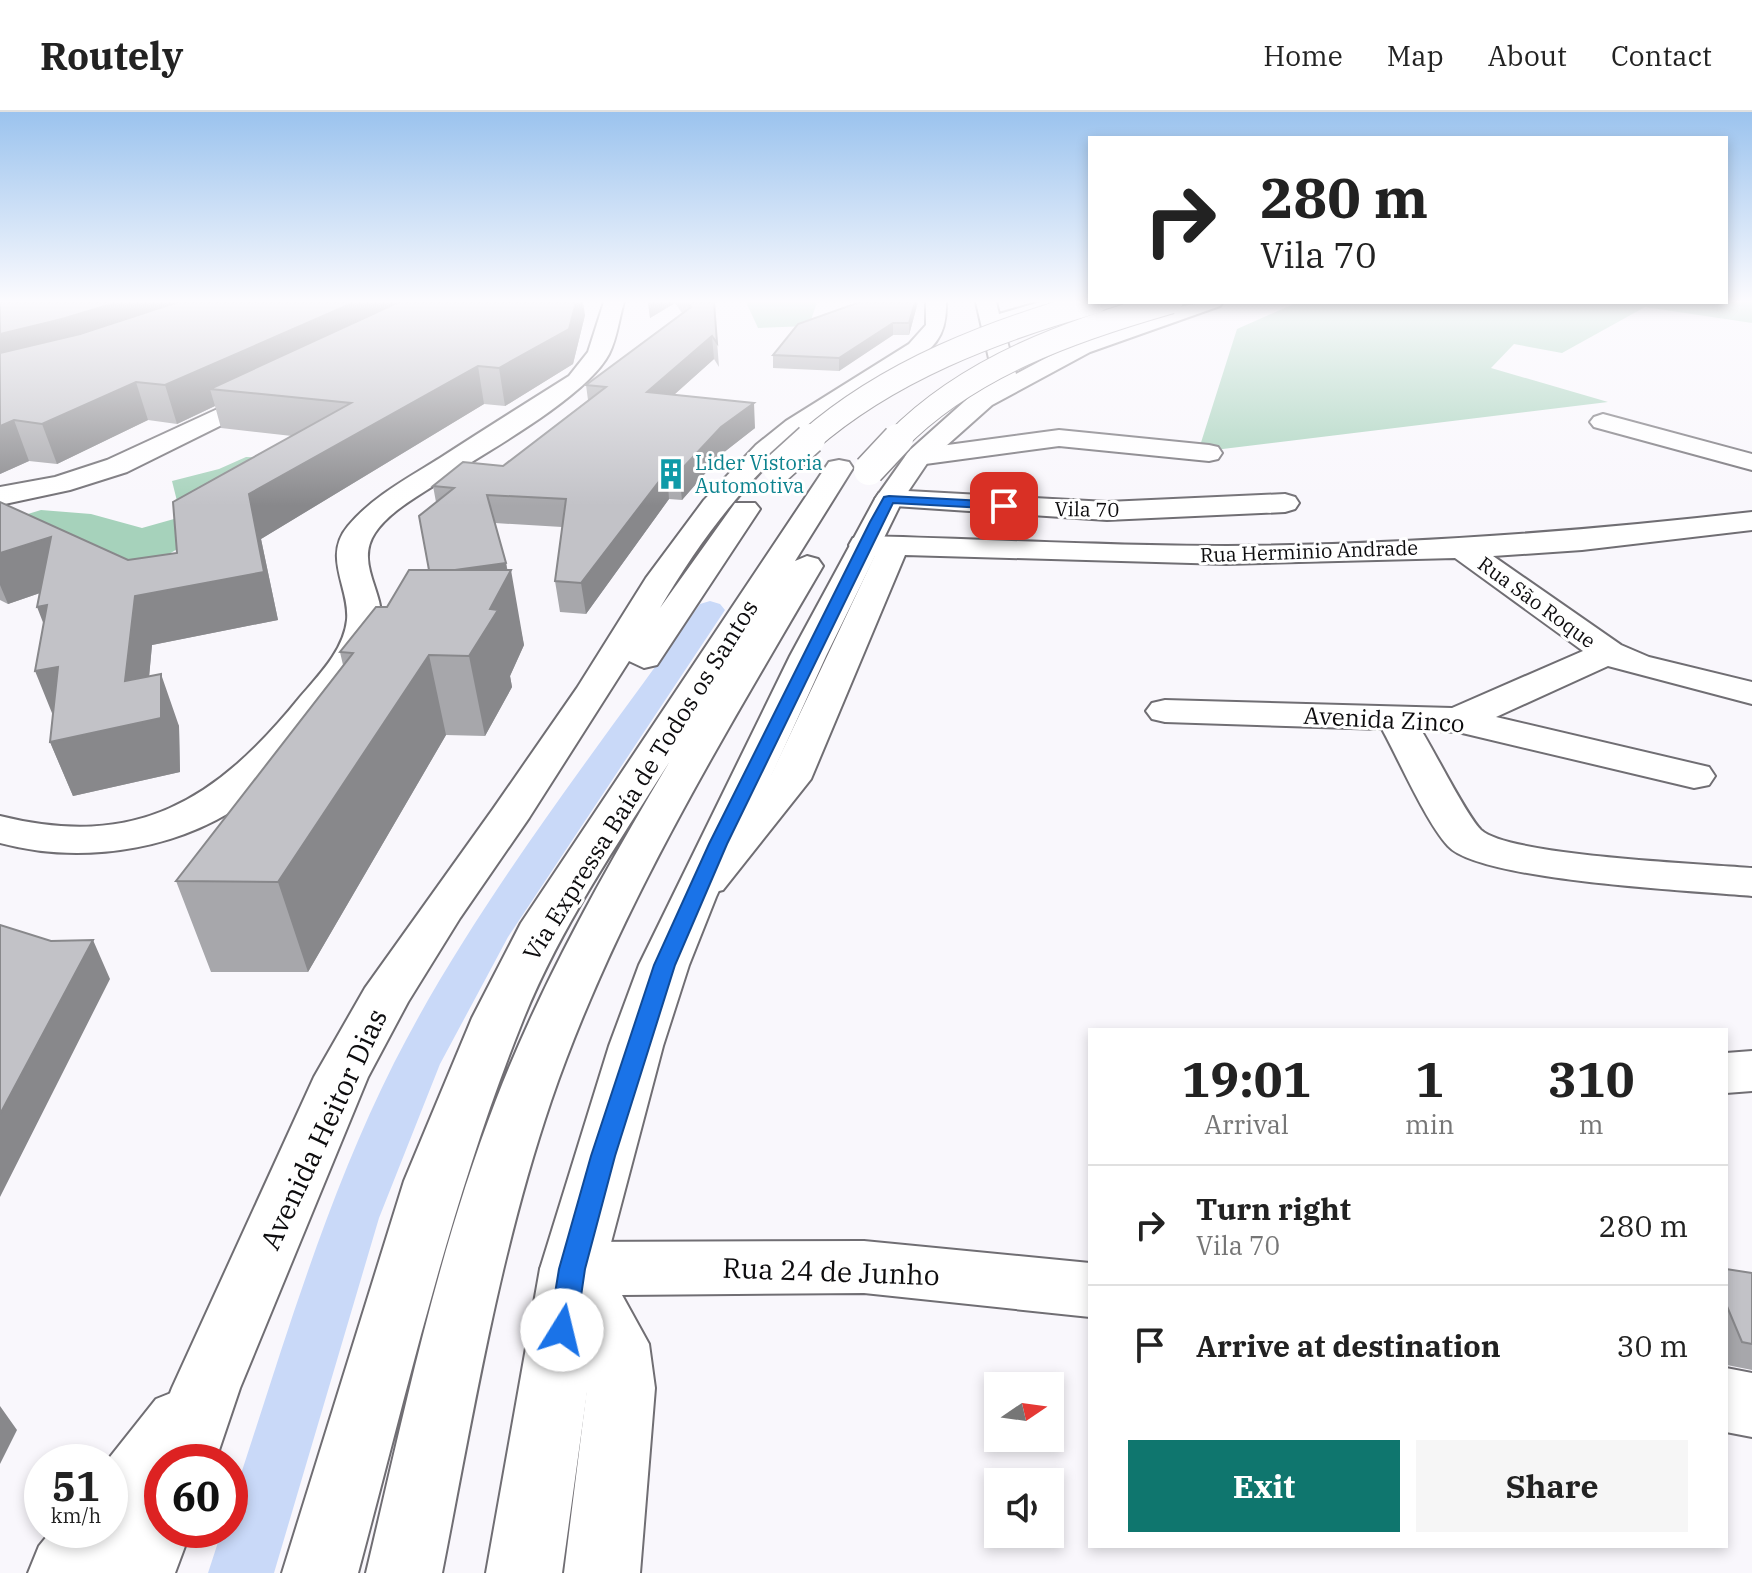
<!DOCTYPE html>
<meta charset="utf-8">
<style>
:root{--surface:#fff;--page:#f6f6f6;--text:#222;--muted:#767676;--line:#e0e0e0;--accent:#0f766e}
body{margin:0;font-family:"IBM Plex Serif",serif;background:var(--page);color:var(--text);height:100vh;display:flex;flex-direction:column;font-size:30px;white-space:nowrap}
*{box-sizing:border-box;margin:0}
p{font-size:26px;color:var(--muted)}
.icon{flex:none;width:44px;height:44px;fill:none;stroke:currentColor;stroke-width:2;stroke-linecap:round;stroke-linejoin:round}
.map{position:relative;flex:1;overflow:hidden}
.sheet{position:absolute;left:1088px;top:916px;width:640px;height:520px;display:flex;flex-direction:column;background:var(--surface);border-radius:0px;box-shadow:0 4px 12px #0003}
.sheet>*{flex:none}
.banner{position:absolute;left:1088px;top:24px;width:640px;height:168px;border-radius:0px;box-shadow:0 4px 12px #0003;background:#fff;color:var(--text);overflow:hidden}
.needle{width:52px;rotate:77deg}
.buttons{position:absolute;left:984px;top:1260px;display:grid;gap:16px}
.buttons a{display:grid;place-items:center;width:80px;height:80px;border-radius:0px;background:var(--surface);box-shadow:0 4px 12px #0003;font-size:40px}
.speed{position:absolute;left:24px;top:1332px;display:flex;gap:16px;font-size:40px;font-weight:700;text-align:center}
.speed>*{display:grid;place-content:center;width:104px;height:104px;border-radius:50%;background:var(--surface);box-shadow:0 4px 12px #0003;line-height:1}
.speed small{font-size:20px;font-weight:400}
.speed .limit{border:12px solid #d22;background:#fff;color:#111}
.pin{position:absolute;display:grid;place-items:center;width:68px;height:68px;color:#fff;margin:-34px;border-radius:16px;box-shadow:0 4px 12px #0006}
.me{position:absolute;width:88px;margin:-44px;rotate:9deg;stroke-linejoin:round;filter:drop-shadow(0 0 6px #0008)}
.turn{display:flex;align-items:center;gap:28px;height:168px;padding:0 40px;font-size:36px}
.turn .icon{width:104px;height:104px;stroke-width:2.5}
.turn b{display:block;font-size:56px;line-height:68px}
.eta{display:flex;justify-content:space-evenly;align-items:center;height:136px;text-align:center}
.eta b{font-size:48px;font-weight:700;line-height:56px}
.action{display:flex;gap:16px;margin-top:auto;padding:16px 40px}
.action a{flex:1;height:92px;border-radius:0px;background:var(--accent);color:#fff;font-size:32px;font-weight:700;line-height:92px;text-align:center}
.action a+a{background:var(--page);color:var(--text)}
ul{padding:0;list-style:none}
li{display:flex;align-items:center;gap:24px;height:120px;padding:0 40px;border-top:2px solid var(--line)}
li div{flex:1}
li b{display:block;font-size:30px}
li em{font-style:normal}
header{display:flex;align-items:center;gap:48px;box-sizing:border-box;height:112px;padding:0 40px;background:var(--surface);border-bottom:2px solid var(--line)}
header strong{font-size:38px}
nav{display:flex;gap:44px;margin-inline-start:auto;font-size:28px}
.map>svg:first-child{display:block}
.green{fill:#a6d2bb}
.lines{fill:none;stroke-linecap:round;stroke-linejoin:round}
.canal{fill:#c9d9f8;fill-rule:evenodd}
.minor-casing{stroke:#706e73;stroke-width:4}
.major-casing{stroke:#706e73;stroke-width:4}
.highway-casing{stroke:#706e73;stroke-width:4}
.minor{fill:#fff;fill-rule:evenodd}
.major{fill:#fff;fill-rule:evenodd}
.highway{fill:#fff;fill-rule:evenodd}
.major-bridge-far1-casing{stroke:#706e73;stroke-width:25;stroke-linecap:butt}
.major-bridge-casing{stroke:#706e73;stroke-width:33;stroke-linecap:butt}
.highway-bridge-far1-casing{stroke:#706e73;stroke-width:25;stroke-linecap:butt}
.highway-bridge-casing{stroke:#706e73;stroke-width:33;stroke-linecap:butt}
.major-bridge-far1{stroke:#fff;stroke-width:23}
.major-bridge{stroke:#fff;stroke-width:30}
.highway-bridge-far1{stroke:#fff;stroke-width:23}
.highway-bridge{stroke:#fff;stroke-width:30}
.wall{fill:#a7a7ab}
.shaded-wall{fill:#88888b}
.building{fill:#c2c2c7;stroke:#88888b;stroke-width:2}
.route{fill:#1a73e8;stroke:#114b97;stroke-width:2}
.labels{text-anchor:middle;dominant-baseline:central;stroke-width:6;stroke-linejoin:round;paint-order:stroke}
.far-culture-label{font-size:20px;fill:#0d838f;stroke:#fff;text-anchor:start}
.far-street-label{font-size:20px;fill:#0d0c0e;stroke:#fff}
.street-label{font-size:24px;fill:#0d0c0e;stroke:#fff}
.near-street-label{font-size:28px;fill:#0d0c0e;stroke:#fff}
</style>
<header>
<strong>Routely</strong>
<nav><a>Home</a><a>Map</a><a>About</a><a>Contact</a></nav>
</header>
<div class="map">
<svg width="1752" height="1461" viewBox="0 0 1752 1461">
<rect width="100%" height="100%" fill="#f9f7fc"/>
<path class="green" d="M 746,190 L 817,190 L 809,214 L 758,216 Z
M 1298,190 L 1752,190 L 1752,211 L 1645,195 L 1562,241 L 1514,232 L 1491,256 L 1608,290 L 1198,340 L 1237,217 Z
M 358,329 L 169,442 L 166,475 L 18,405 L 41,398 L 91,402 L 142,416 L 181,405 L 172,369 L 219,357 L 246,345 L 284,346 Z"/>
<g class="lines">
<path class="canal" d="M 710,489 L 720,492 L 725,498 L 508,825 L 440,952 L 379,1106 L 274,1461 L 208,1461 L 222,1418 L 230,1418 L 230,1395 C 280,1246 323,1092 394,951 C 477,788 595,641 700,492 Z"/>
<defs>
<path id="minor" d="M 604,190 L 624,190 C 619,206 617,227 609,242 C 586,286 481,343 436,372 C 415,386 389,400 375,421 C 355,451 384,480 381,509 C 377,543 349,572 330,598 C 308,626 286,656 258,680 C 190,737 85,754 0,731 L 0,704 C 136,738 216,689 300,585 C 318,564 344,538 347,508 C 350,476 322,445 348,414 C 372,385 408,366 440,346 C 483,318 526,291 569,264 L 588,240 Z
M 272,272 L 284,279 L 280,284 L 127,360 L 70,378 L 0,393 L 0,375 L 55,365 L 107,348 Z
M 1603,302 L 1752,342 L 1752,358 L 1594,315 L 1590,310 L 1594,305 Z
M 1059,318 L 1209,333 L 1218,335 L 1222,341 L 1218,347 L 1209,349 L 1059,334 L 918,353 L 909,351 L 905,345 L 909,339 L 918,337 Z
M 889,378 L 1107,390 L 1285,382 L 1295,385 L 1299,391 L 1295,397 L 1285,400 L 1107,408 L 879,393 L 875,387 L 879,381 Z
M 1752,400 L 1752,418 L 1582,438 L 1493,444 L 1621,533 L 1649,545 L 1752,570 L 1752,592 L 1608,554 L 1496,605 L 1709,655 L 1715,664 L 1709,673 L 1694,676 L 1458,620 L 1421,618 C 1435,640 1466,703 1481,718 C 1509,744 1705,752 1752,756 L 1752,784 C 1698,779 1479,769 1448,734 C 1426,710 1399,648 1382,617 L 1165,610 L 1152,607 L 1146,599 L 1152,591 L 1165,588 L 1452,596 L 1583,539 L 1455,446 L 1226,452 L 905,443 L 811,667 L 723,778 L 707,782 L 691,778 L 684,768 L 771,663 L 875,443 L 853,440 L 849,433 L 853,426 L 864,424 C 985,427 1106,434 1227,434 C 1403,433 1577,420 1752,400 Z
M 1752,939 L 1752,979 L 1726,981 L 1726,941 Z
M 864,1129 L 1090,1151 L 1090,1205 L 864,1181 L 622,1183 L 649,1232 L 655,1276 L 640,1461 L 564,1461 L 587,1276 L 583,1236 L 540,1157 L 550,1138 L 572,1130 Z
M 1726,1256 L 1752,1261 L 1752,1325 L 1726,1320 Z
M 181,1277 L 206,1287 L 216,1310 L 193,1350 L 162,1350 L 162,1393 L 131,1431 L 113,1461 L 28,1461 L 39,1434 L 52,1418 L 110,1418 L 110,1350 L 106,1350 L 156,1287 Z"/>
<path id="major" d="M 926,190 L 946,190 C 947,227 933,237 903,256 C 869,277 832,297 801,322 C 743,370 698,432 660,496 L 735,391 L 755,391 L 760,397 L 657,553 L 644,556 L 629,549 L 529,706 L 460,806 L 408,890 L 368,965 L 240,1276 L 215,1350 L 162,1350 L 162,1418 L 191,1418 L 175,1461 L 99,1461 L 136,1369 L 149,1364 L 143,1350 L 172,1276 L 314,965 L 365,876 L 493,697 L 577,576 L 646,466 L 704,388 L 756,333 L 786,309 L 909,232 L 926,213 Z
M 976,190 L 996,190 L 999,202 L 1040,190 L 1071,190 L 1068,194 L 1003,214 L 1016,262 C 1075,230 1155,190 1223,190 L 1220,194 L 1090,240 L 992,293 L 928,350 L 903,387 L 826,544 L 716,785 L 689,853 L 663,934 L 604,1157 L 562,1461 L 486,1461 L 540,1157 L 609,934 L 639,853 L 790,544 L 875,387 L 909,339 L 993,264 Z"/>
<path id="highway" d="M 839,348 L 849,350 L 853,356 L 795,449 L 807,444 L 818,447 L 823,454 C 723,626 616,799 551,989 C 499,1142 473,1302 442,1461 L 366,1461 C 404,1302 437,1141 496,988 C 542,869 605,758 670,649 C 617,733 560,816 523,908 C 451,1087 408,1275 358,1461 L 282,1461 L 404,1069 L 472,906 L 521,811 L 825,356 L 829,350 Z"/>
</defs>
<use href="#minor" class="minor-casing"/>
<use href="#major" class="major-casing"/>
<use href="#highway" class="highway-casing"/>
<use href="#minor" class="minor"/>
<use href="#major" class="major"/>
<use href="#highway" class="highway"/>
<defs>
<path id="major-bridge-far1" d="M 808,329 C 889,258 993,219 1095,190"/>
<path id="major-bridge" d="M 778,356 L 810,327"/>
<path id="highway-bridge-far1" d="M 896,329 C 969,254 1073,218 1171,190"/>
<path id="highway-bridge" d="M 869,358 L 898,327"/>
</defs>
<use href="#major-bridge-far1" class="major-bridge-far1-casing"/>
<use href="#major-bridge" class="major-bridge-casing"/>
<use href="#highway-bridge-far1" class="highway-bridge-far1-casing"/>
<use href="#highway-bridge" class="highway-bridge-casing"/>
<use href="#major-bridge-far1" class="major-bridge-far1"/>
<use href="#major-bridge" class="major-bridge"/>
<use href="#highway-bridge-far1" class="highway-bridge-far1"/>
<use href="#highway-bridge" class="highway-bridge"/>
</g>
<path class="wall" d="M 0,190 L 585,203 L 573,252 L 505,294 L 484,292 L 261,427 L 278,508 L 152,533 L 149,564 L 179,614 L 180,660 L 73,684 L 50,630 L 53,603 L 40,481 L 8,492 L 0,488 L 0,390 L 128,448 L 177,441 L 292,324 L 221,316 L 215,294 L 177,312 L 148,308 L 57,352 L 29,349 L 0,362 Z
M 648,190 L 714,190 L 719,255 L 714,247 L 674,283 L 755,316 L 723,341 L 682,388 L 669,387 L 586,502 L 560,500 L 555,469 L 562,415 L 495,411 L 506,451 L 524,533 L 510,564 L 512,575 L 485,624 L 446,623 L 308,860 L 211,860 L 176,769 L 343,553 L 340,540 L 429,458 L 436,390 L 433,374 L 503,354 L 588,288 L 586,273 L 682,201 L 675,191 L 650,206 Z
M 859,190 L 918,190 L 909,223 L 893,223 L 839,259 L 773,256 L 773,243 Z
M 1726,1157 L 1752,1161 L 1752,1258 L 1727,1253 L 1726,1250 Z"/>
<path class="shaded-wall" d="M 118,190 L 229,190 L 0,261 L 0,222 Z
M 355,190 L 428,190 L 210,277 L 215,294 L 177,312 L 165,273 Z
M 576,190 L 583,190 L 585,203 L 573,252 L 505,294 L 499,256 Z
M 648,190 L 675,190 L 675,191 L 650,206 Z
M 915,190 L 918,190 L 909,223 L 909,211 Z
M 893,211 L 893,223 L 839,259 L 839,246 Z
M 712,224 L 714,247 L 649,305 L 647,280 Z
M 478,254 L 484,292 L 261,427 L 278,508 L 152,533 L 145,610 L 161,562 L 179,614 L 180,660 L 73,684 L 50,630 L 125,569 L 135,484 L 249,382 Z
M 136,270 L 148,308 L 57,352 L 42,312 Z
M 754,291 L 755,316 L 723,341 L 682,388 L 679,360 L 721,315 Z
M 14,308 L 29,349 L 0,362 L 0,314 Z
M 667,359 L 669,387 L 586,502 L 581,471 Z
M 51,425 L 69,471 L 8,492 L 0,473 L 0,441 Z
M 506,451 L 508,464 L 511,458 L 524,533 L 510,564 L 512,575 L 485,624 L 469,544 L 430,461 Z
M 47,493 L 56,544 L 37,495 Z
M 429,543 L 446,623 L 308,860 L 278,770 Z
M 58,555 L 56,611 L 35,559 Z
M 93,828 L 110,867 L 0,1085 L 0,1002 Z
M 0,1294 L 17,1318 L 0,1352 Z"/>
<path class="building" d="M 0,190 L 118,190 L 62,207 L 0,222 Z
M 178,190 L 355,190 L 165,273 L 136,270 L 42,312 L 14,308 L 0,314 L 0,241 L 80,222 Z
M 399,190 L 576,190 L 569,217 L 499,256 L 478,254 L 249,382 L 264,460 L 135,484 L 125,569 L 161,562 L 161,606 L 50,630 L 58,555 L 35,559 L 47,493 L 37,495 L 51,425 L 0,441 L 0,390 L 128,448 L 177,441 L 173,390 L 351,291 L 210,277 Z
M 687,190 L 714,190 L 717,231 L 712,224 L 647,280 L 754,291 L 721,315 L 679,360 L 667,359 L 581,471 L 555,469 L 566,387 L 487,383 L 506,451 L 455,458 L 429,458 L 419,404 L 454,376 L 433,374 L 463,350 L 503,354 L 606,275 L 586,273 L 691,195 Z
M 860,190 L 915,190 L 909,211 L 893,211 L 839,246 L 773,243 L 798,212 Z
M 409,458 L 511,458 L 490,497 L 498,498 L 469,544 L 429,543 L 278,770 L 176,769 L 353,541 L 340,540 L 376,495 L 387,495 Z
M 0,813 L 51,829 L 93,828 L 0,1002 Z
M 1726,1157 L 1752,1161 L 1752,1232 L 1742,1230 L 1726,1192 Z"/>
<linearGradient id="sky" x2="0" y2="1"><stop stop-color="#9bc3ee"/><stop offset="0.48" stop-color="#fcfbfe"/><stop offset="1" stop-color="#fcfbfe" stop-opacity="0"/></linearGradient>
<rect width="1752" height="394" fill="url(#sky)"/>
<path class="route" d="M 889,384 L 1004,390 L 1010,394 L 1004,397 L 893,391 L 727,732 L 675,853 L 615,1044 L 585,1157 L 576,1218 L 572,1226 L 562,1230 L 553,1226 L 549,1218 L 559,1157 L 591,1044 L 654,853 L 709,732 L 870,410 L 884,385 Z"/>
<defs>
<symbol id="building-bare" viewBox="-9 -9 18 18"><path d="M-4-6H4V6H1V3H-1V6H-4ZM-2.5-4.3h1.7v1.8h-1.7ZM.8-4.3h1.7v1.8H.8ZM-2.5-1h1.7V.8h-1.7ZM.8-1h1.7V.8H.8Z" fill="#0f9aa8" stroke="#fff" stroke-width="2.5" paint-order="stroke"/></symbol>
</defs>
<g fill-rule="evenodd">
<use href="#building-bare" x="649" y="340" width="44" height="44"/>
</g>
<g class="labels">
<g class="far-culture-label">
<text x="695" y="350">Lider Vistoria<tspan x="695" dy="23">Automotiva</tspan></text>
</g>
<g class="far-street-label">
<text transform="translate(1087 397) rotate(1)">Vila 70</text>
<text transform="translate(1309 439) rotate(-2)">Rua Herminio Andrade</text>
<text transform="translate(1537 490) rotate(36)">Rua São Roque</text>
</g>
<g class="street-label">
<text transform="translate(1384 607) rotate(3)">Avenida Zinco</text>
<text transform="translate(640 668) rotate(-58)">Via Expressa Baía de Todos os Santos</text>
</g>
<g class="near-street-label">
<text transform="translate(323 1017) rotate(-65)">Avenida Heitor Dias</text>
<text transform="translate(831 1159) rotate(2)">Rua 24 de Junho</text>
</g>
</g>
</svg>
<div class="buttons">
<a><svg class="needle" viewBox="-14 -14 28 28"><path d="M0-13l5 13h-10z" fill="#e53935"/><path d="M0 13l5-13h-10z" fill="#767676"/></svg></a>
<a><svg class="icon" aria-label="sound" viewBox="0 0 24 24"><path d="M4 9h4l5-4v14l-5-4H4zM17 9q2 3 0 6"/></svg></a>
</div>
<div class="speed"><div>51<small>km/h</small></div><div class="limit">60</div></div>
<div class="pin" style="left:1004px;top:394px;background:#d93025"><svg class="icon" aria-label="arrive" viewBox="0 0 24 24"><path d="M6 21V4h12l-3 4 3 4H6"/></svg></div>
<svg class="me" style="left:562px;top:1218px" viewBox="-20 -20 40 40"><circle r="19" fill="#fff"/><path d="M0-13L10 11 0 6-10 11z" fill="#1a73e8"/></svg>
<div class="banner">
<div class="turn"><svg class="icon" aria-label="right" viewBox="0 0 24 24"><path d="M7 20v-9h11M14 6l5 5-5 5"/></svg><div><b>280 m</b>Vila 70</div></div>
</div>
<section class="sheet">
<div class="eta">
<div><b>19:01</b><p>Arrival</p></div>
<div><b>1</b><p>min</p></div>
<div><b>310</b><p>m</p></div>
</div>
<ul>
<li><svg class="icon" aria-label="right" viewBox="0 0 24 24"><path d="M7 20v-9h11M14 6l5 5-5 5"/></svg><div><b>Turn right</b><p>Vila 70</p></div><em>280 m</em></li>
<li><svg class="icon" aria-label="arrive" viewBox="0 0 24 24"><path d="M6 21V4h12l-3 4 3 4H6"/></svg><div><b>Arrive at destination</b></div><em>30 m</em></li>
</ul>
<div class="action"><a>Exit</a><a>Share</a></div>
</section>
</div>
